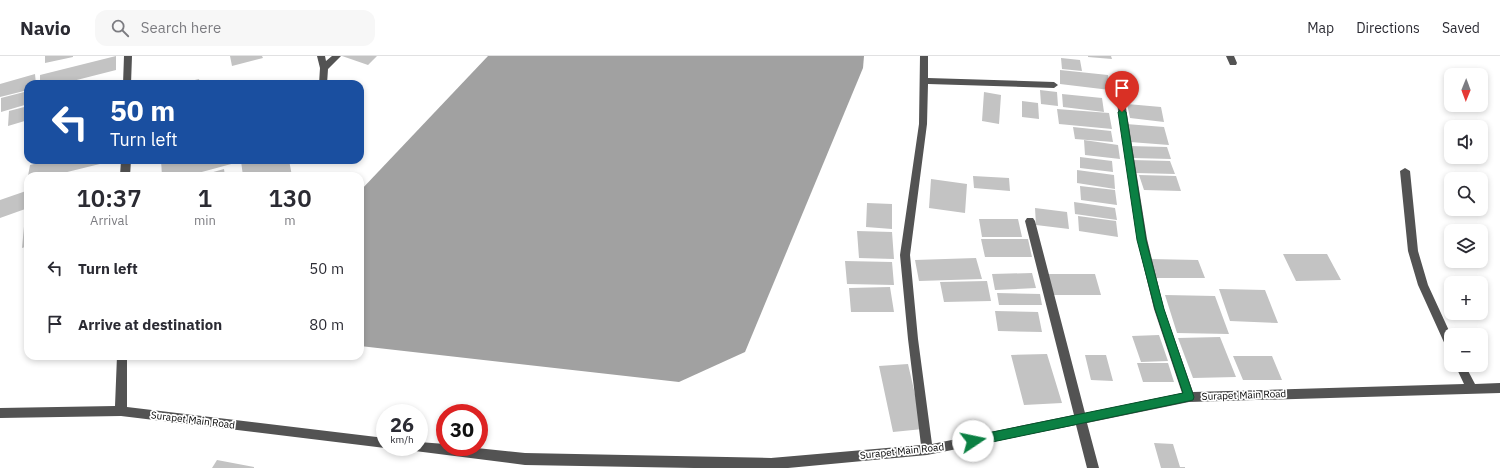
<!DOCTYPE html>
<meta charset="utf-8">
<style>
:root{--surface:#fff;--page:#f7f7f7;--text:#2b2b33;--muted:#7c7c81;--line:#e1e1e2}
body{margin:0;font-family:"IBM Plex Sans",sans-serif;background:var(--page);color:var(--text);height:100vh;display:flex;flex-direction:column;font-size:15px;white-space:nowrap}
*{box-sizing:border-box;margin:0}
p{font-size:13px;color:var(--muted)}
.icon{flex:none;width:22px;height:22px;fill:none;stroke:currentColor;stroke-width:2;stroke-linecap:round;stroke-linejoin:round}
.map{position:relative;flex:1;overflow:hidden}
.sheet{position:absolute;left:24px;top:116px;width:340px;height:188px;display:flex;flex-direction:column;background:var(--surface);border-radius:12px;box-shadow:0 2px 6px #0003}
.sheet>*{flex:none}
.banner{position:absolute;left:24px;top:24px;width:340px;height:84px;border-radius:12px;box-shadow:0 2px 6px #0003;background:#1a4fa0;color:#fff;overflow:hidden}
.needle{width:26px;rotate:181deg}
.tools{position:absolute;left:1444px;top:12px;display:grid;gap:8px}
.tools a{display:grid;place-items:center;width:44px;height:44px;border-radius:8px;background:var(--surface);box-shadow:0 2px 6px #0003;font-size:20px}
.speed{position:absolute;left:376px;top:348px;display:flex;gap:8px;font-size:20px;font-weight:700;text-align:center}
.speed>*{display:grid;place-content:center;width:52px;height:52px;border-radius:50%;background:var(--surface);box-shadow:0 2px 6px #0003;line-height:1}
.speed small{font-size:10px;font-weight:400}
.speed .limit{border:6px solid #d22;background:#fff;color:#111}
.pin{position:absolute;display:grid;place-items:center;width:34px;height:34px;color:#fff;margin:-41px -17px;border-radius:50% 50% 50% 0;rotate:-45deg;box-shadow:0 0 4px #0007}
.pin .icon{rotate:45deg}
.me{position:absolute;width:44px;margin:-22px;rotate:79deg;stroke-linejoin:round;filter:drop-shadow(0 0 3px #0008)}
.turn{display:flex;align-items:center;gap:14px;height:84px;padding:0 20px;font-size:18px}
.turn .icon{width:52px;height:52px;stroke-width:2.5}
.turn b{display:block;font-size:28px;line-height:34px}
.eta{display:flex;justify-content:space-evenly;align-items:center;height:68px;text-align:center}
.eta b{font-size:24px;font-weight:600;line-height:28px}
ul{padding:0;list-style:none}
li{display:flex;align-items:center;gap:12px;height:56px;padding:0 20px}
li div{flex:1}
li b{display:block;font-size:15px}
li em{font-style:normal}
header{display:flex;align-items:center;gap:24px;box-sizing:border-box;height:56px;padding:0 20px;background:var(--surface);border-bottom:1px solid var(--line)}
header strong{font-size:19px}
nav{display:flex;gap:22px;margin-inline-start:auto;font-size:14px}
.search{width:280px;height:36px;background:var(--page);display:flex;align-items:center;gap:10px;box-sizing:border-box;padding:0 14px;border-radius:12px;color:var(--muted);font-size:15px}
.map>svg:first-child{display:block}
.water{fill:#a1a1a1}
.building{fill:#c3c3c3}
.lines{fill:none;stroke-linecap:round;stroke-linejoin:round}
.minor{fill:#535353;fill-rule:evenodd}
.route{fill:#0b8043;stroke:#07532c}
.labels{text-anchor:middle;dominant-baseline:central;stroke-width:3.5;stroke-linejoin:round;paint-order:stroke}
.street-label{font-size:10px;fill:#000;stroke:#fff}
</style>
<header>
<strong>Navio</strong>
<div class="search"><svg class="icon" aria-label="search" viewBox="0 0 24 24"><circle cx="10" cy="10" r="6"/><path d="M15 15l6 6"/></svg>Search here</div>
<nav><a>Map</a><a>Directions</a><a>Saved</a></nav>
</header>
<div class="map">
<svg width="1500" height="412" viewBox="0 0 1500 412">
<rect width="100%" height="100%" fill="#fff"/>
<path class="water" d="M 488,0 L 864,0 L 863,12 L 745,296 L 679,326 L 360,290 L 360,135 Z"/>
<path class="building" d="M 45,0 L 73,0 L 73,1 L 45,7 Z
M 116,0 L 116,14 L 61,28 L 40,28 L 40,19 Z
M 230,0 L 262,0 L 263,2 L 232,10 Z
M 342,0 L 377,0 L 368,9 Z
M 1088,0 L 1111,0 L 1112,3 L 1088,1 Z
M 1061,2 L 1080,4 L 1082,15 L 1062,13 Z
M 1060,14 L 1108,19 L 1110,34 L 1060,28 Z
M 35,18 L 36,28 L 28,28 L 28,34 L 0,41 L 0,28 Z
M 199,23 L 200,28 L 182,28 L 182,27 Z
M 1040,34 L 1057,36 L 1058,50 L 1041,48 Z
M 28,35 L 28,48 L 1,56 L 1,42 Z
M 984,36 L 1001,39 L 999,68 L 982,65 Z
M 1062,38 L 1102,42 L 1104,56 L 1063,51 Z
M 1022,45 L 1038,47 L 1039,63 L 1022,61 Z
M 1127,48 L 1161,51 L 1164,66 L 1130,62 Z
M 28,50 L 28,64 L 8,70 L 9,55 Z
M 1057,53 L 1109,57 L 1112,73 L 1059,68 Z
M 1126,68 L 1164,71 L 1169,89 L 1130,86 Z
M 1073,71 L 1111,75 L 1113,86 L 1075,83 Z
M 1084,84 L 1118,89 L 1120,103 L 1085,99 Z
M 1129,90 L 1167,91 L 1171,103 L 1133,102 Z
M 1080,101 L 1112,105 L 1113,116 L 1080,112 Z
M 50,104 L 112,104 L 112,105 L 51,120 L 28,120 L 30,109 Z
M 161,104 L 235,104 L 235,107 L 187,120 L 162,120 Z
M 246,104 L 289,104 L 292,120 L 243,120 L 241,105 Z
M 1132,104 L 1170,105 L 1175,118 L 1136,117 Z
M 224,113 L 225,120 L 199,120 Z
M 1077,114 L 1114,119 L 1115,133 L 1077,127 Z
M 1139,119 L 1176,120 L 1181,135 L 1144,134 Z
M 973,120 L 1009,122 L 1010,135 L 974,132 Z
M 931,123 L 967,128 L 965,157 L 929,152 Z
M 1080,130 L 1115,134 L 1117,149 L 1081,144 Z
M 26,135 L 28,152 L 0,162 L 0,144 Z
M 1074,146 L 1115,152 L 1117,164 L 1075,158 Z
M 867,147 L 892,148 L 892,173 L 866,171 Z
M 1035,152 L 1067,156 L 1069,173 L 1036,169 Z
M 28,159 L 28,190 L 22,192 L 25,160 Z
M 1078,160 L 1116,165 L 1118,181 L 1079,175 Z
M 979,163 L 1018,163 L 1022,181 L 982,181 Z
M 857,175 L 892,176 L 894,203 L 859,202 Z
M 981,183 L 1028,183 L 1032,201 L 985,201 Z
M 1283,198 L 1327,198 L 1341,224 L 1296,225 Z
M 976,202 L 982,223 L 919,225 L 915,204 Z
M 1149,203 L 1198,204 L 1205,222 L 1155,222 Z
M 845,205 L 892,206 L 894,229 L 847,228 Z
M 1032,217 L 1036,232 L 995,234 L 992,218 Z
M 1045,218 L 1095,218 L 1101,239 L 1050,239 Z
M 987,225 L 991,245 L 944,246 L 940,226 Z
M 890,231 L 894,256 L 851,256 L 849,232 Z
M 1219,233 L 1265,234 L 1278,267 L 1230,265 Z
M 997,237 L 1040,238 L 1042,249 L 999,249 Z
M 1165,239 L 1215,240 L 1229,278 L 1177,277 Z
M 995,255 L 1038,256 L 1042,276 L 998,275 Z
M 1159,279 L 1168,305 L 1141,306 L 1132,280 Z
M 1220,281 L 1236,321 L 1193,322 L 1178,282 Z
M 1047,298 L 1062,347 L 1024,349 L 1011,299 Z
M 1085,299 L 1106,299 L 1113,325 L 1091,324 Z
M 1233,300 L 1272,300 L 1282,324 L 1243,324 Z
M 1137,307 L 1168,307 L 1174,326 L 1143,326 Z
M 908,308 L 923,373 L 893,376 L 879,310 Z
M 1154,387 L 1173,388 L 1180,411 L 1185,411 L 1185,412 L 1161,412 Z
M 217,404 L 254,411 L 254,412 L 212,412 Z"/>
<g class="lines">
<path class="minor" d="M 124,0 L 132,0 L 131,28 L 123,28 Z
M 317,0 L 325,0 L 326,5 L 332,0 L 341,0 L 328,13 L 327,28 L 319,28 L 320,12 Z
M 920,0 L 928,0 L 928,22 L 1054,26 L 1058,29 L 1054,32 L 928,28 L 927,68 L 910,199 L 918,283 L 932,388 L 1074,359 L 1025,165 L 1027,162 L 1033,162 L 1035,165 L 1085,357 L 1182,337 L 1154,253 L 1137,183 L 1114,27 L 1118,24 L 1122,27 L 1147,183 L 1164,253 L 1193,336 L 1464,328 L 1455,309 L 1465,309 L 1475,328 L 1500,327 L 1500,337 L 1189,346 L 1087,367 L 1099,412 L 1087,412 L 1076,369 L 927,399 L 788,412 L 694,412 L 525,409 L 415,395 L 413,391 L 419,391 L 419,386 L 445,388 L 445,391 L 467,391 L 525,397 L 771,402 L 921,389 L 908,283 L 900,199 L 919,68 Z
M 1226,0 L 1234,0 L 1237,7 L 1236,9 L 1230,9 Z
M 121,104 L 131,104 L 130,120 L 120,120 Z
M 1405,112 L 1410,115 L 1418,195 L 1428,229 L 1451,279 L 1451,295 L 1447,293 L 1418,229 L 1408,195 L 1400,115 Z
M 117,300 L 127,300 L 127,351 L 385,382 L 385,391 L 389,391 L 385,392 L 121,360 L 0,362 L 0,352 L 115,350 Z"/>
</g>
<path class="route" d="M 1122,53 L 1126,56 L 1146,184 L 1164,253 L 1194,341 L 1193,344 L 1189,345 L 973,390 L 970,388 L 968,385 L 970,381 L 973,380 L 1183,337 L 1155,253 L 1137,184 L 1118,56 Z"/>
<g class="labels">
<g class="street-label">
<text transform="translate(1244 339) rotate(-2)">Surapet Main Road</text>
<text transform="translate(193 364) rotate(7)">Surapet Main Road</text>
<text transform="translate(902 395) rotate(-6)">Surapet Main Road</text>
</g>
</g>
</svg>
<div class="tools">
<a><svg class="needle" viewBox="-14 -14 28 28"><path d="M0-13l5 13h-10z" fill="#e53935"/><path d="M0 13l5-13h-10z" fill="#7c7c81"/></svg></a>
<a><svg class="icon" aria-label="sound" viewBox="0 0 24 24"><path d="M4 9h4l5-4v14l-5-4H4zM17 9q2 3 0 6"/></svg></a>
<a><svg class="icon" aria-label="search" viewBox="0 0 24 24"><circle cx="10" cy="10" r="6"/><path d="M15 15l6 6"/></svg></a>
<a><svg class="icon" aria-label="layers" viewBox="0 0 24 24"><path d="M12 4l9 5-9 5-9-5zM3 14l9 5 9-5"/></svg></a>
<a>+</a>
<a>−</a>
</div>
<div class="speed"><div>26<small>km/h</small></div><div class="limit">30</div></div>
<div class="pin" style="left:1122px;top:56px;background:#d93025"><svg class="icon" aria-label="arrive" viewBox="0 0 24 24"><path d="M6 21V4h12l-3 4 3 4H6"/></svg></div>
<svg class="me" style="left:973px;top:385px" viewBox="-20 -20 40 40"><circle r="19" fill="#fff"/><path d="M0-13L10 11 0 6-10 11z" fill="#0b8043"/></svg>
<div class="banner">
<div class="turn"><svg class="icon" aria-label="left" viewBox="0 0 24 24"><path d="M17 20v-9H6M10 6l-5 5 5 5"/></svg><div><b>50 m</b>Turn left</div></div>
</div>
<section class="sheet">
<div class="eta">
<div><b>10:37</b><p>Arrival</p></div>
<div><b>1</b><p>min</p></div>
<div><b>130</b><p>m</p></div>
</div>
<ul>
<li><svg class="icon" aria-label="left" viewBox="0 0 24 24"><path d="M17 20v-9H6M10 6l-5 5 5 5"/></svg><div><b>Turn left</b></div><em>50 m</em></li>
<li><svg class="icon" aria-label="arrive" viewBox="0 0 24 24"><path d="M6 21V4h12l-3 4 3 4H6"/></svg><div><b>Arrive at destination</b></div><em>80 m</em></li>
</ul>
</section>
</div>
